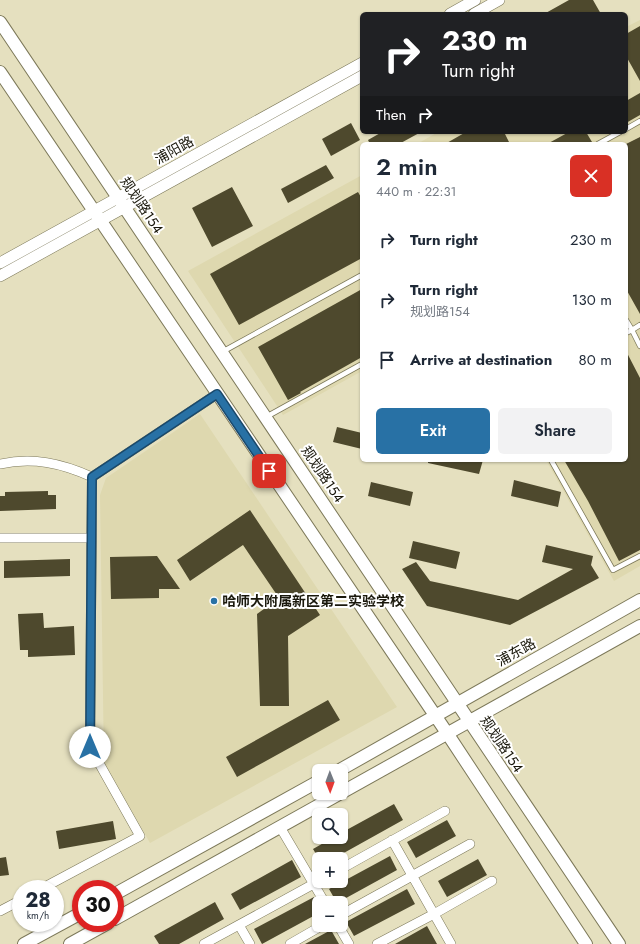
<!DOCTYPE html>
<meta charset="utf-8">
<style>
:root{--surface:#fff;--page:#f2f2f3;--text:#1f2937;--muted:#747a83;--accent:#2871a5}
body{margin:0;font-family:Jost,"Noto Sans SC",sans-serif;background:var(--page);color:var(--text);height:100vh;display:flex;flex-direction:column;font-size:15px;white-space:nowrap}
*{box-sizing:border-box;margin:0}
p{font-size:13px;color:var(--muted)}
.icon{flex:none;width:22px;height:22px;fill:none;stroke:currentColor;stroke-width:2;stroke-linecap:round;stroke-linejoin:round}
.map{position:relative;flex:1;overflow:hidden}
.details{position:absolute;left:360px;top:142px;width:268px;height:320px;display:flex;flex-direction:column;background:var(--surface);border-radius:6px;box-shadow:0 1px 3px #0004}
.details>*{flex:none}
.top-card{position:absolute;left:360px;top:12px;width:268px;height:122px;border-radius:6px;box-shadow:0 1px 3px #0004;background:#202124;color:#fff;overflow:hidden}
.needle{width:26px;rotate:179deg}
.fabs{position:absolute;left:312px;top:764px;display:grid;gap:8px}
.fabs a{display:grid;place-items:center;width:36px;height:36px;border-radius:6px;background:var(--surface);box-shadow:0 1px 3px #0004;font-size:20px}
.speed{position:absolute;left:12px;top:880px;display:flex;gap:8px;font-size:20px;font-weight:700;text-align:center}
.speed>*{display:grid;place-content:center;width:52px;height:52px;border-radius:50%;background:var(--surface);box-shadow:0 1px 3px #0004;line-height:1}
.speed small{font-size:10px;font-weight:400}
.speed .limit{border:6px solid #d22;background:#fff;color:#111}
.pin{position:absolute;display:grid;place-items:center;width:34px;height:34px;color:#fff;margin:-17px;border-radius:8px;box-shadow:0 2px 6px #0006}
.me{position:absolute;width:44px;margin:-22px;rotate:0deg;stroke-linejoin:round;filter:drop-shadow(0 0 3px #0008)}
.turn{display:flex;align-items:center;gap:14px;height:84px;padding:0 16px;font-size:18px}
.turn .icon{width:52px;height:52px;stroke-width:2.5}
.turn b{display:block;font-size:28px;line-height:34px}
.then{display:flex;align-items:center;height:38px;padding:0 16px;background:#0003;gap:8px;font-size:15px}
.round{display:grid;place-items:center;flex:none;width:42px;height:42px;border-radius:6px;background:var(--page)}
.head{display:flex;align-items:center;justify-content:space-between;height:68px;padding:0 16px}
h1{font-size:24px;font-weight:600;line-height:30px}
.button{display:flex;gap:8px;margin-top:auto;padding:8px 16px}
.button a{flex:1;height:46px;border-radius:6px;background:var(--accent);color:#fff;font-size:16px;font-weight:600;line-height:46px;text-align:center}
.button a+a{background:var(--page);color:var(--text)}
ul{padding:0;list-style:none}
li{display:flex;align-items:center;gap:12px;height:60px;padding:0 16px}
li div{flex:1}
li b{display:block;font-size:15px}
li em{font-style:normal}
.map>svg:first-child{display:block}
.built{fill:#ded8af}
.building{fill:#4e492d}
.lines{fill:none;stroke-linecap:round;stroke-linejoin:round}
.service-casing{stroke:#7d795a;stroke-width:6}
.minor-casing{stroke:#7d795a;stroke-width:10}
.tertiary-casing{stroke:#7d795a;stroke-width:12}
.secondary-casing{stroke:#7d795a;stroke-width:14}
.service{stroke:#fff;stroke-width:4.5}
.minor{stroke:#fff;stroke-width:9}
.tertiary{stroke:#fff;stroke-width:11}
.secondary{stroke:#fff;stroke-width:12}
.route-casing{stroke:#1a496b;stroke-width:10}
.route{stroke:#2871a5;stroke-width:7}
.poi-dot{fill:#2871a5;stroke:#fff;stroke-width:1.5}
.labels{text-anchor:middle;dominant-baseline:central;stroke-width:4;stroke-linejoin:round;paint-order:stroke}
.street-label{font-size:14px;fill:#1a180c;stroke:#fff}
.poi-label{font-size:14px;font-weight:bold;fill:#1a180c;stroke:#fff;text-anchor:start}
</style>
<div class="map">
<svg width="640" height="944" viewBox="0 0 640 944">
<rect width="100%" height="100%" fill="#e5e0bf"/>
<path class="built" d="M 640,20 L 640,566 L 614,581 L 546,460 L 626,460 L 626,144 L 417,144 L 438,132 L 626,132 L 626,27 Z
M 362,175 L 362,371 L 283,415 L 188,271 Z
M 200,414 L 397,707 L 150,843 L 104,762 L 100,495 L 106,478 Z"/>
<path class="building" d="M 569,0 L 593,0 L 601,14 L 544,14 Z
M 640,26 L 640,81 L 626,56 L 626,34 Z
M 640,93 L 640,115 L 626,123 L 626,101 Z
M 351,123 L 360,140 L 331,156 L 322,139 Z
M 382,132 L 421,132 L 399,144 L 370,144 L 368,140 Z
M 466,132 L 504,132 L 510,144 L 445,144 Z
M 569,132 L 586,132 L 592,142 L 587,144 L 547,144 Z
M 640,137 L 640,314 L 626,289 L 626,144 Z
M 326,165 L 334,178 L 288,203 L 281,189 Z
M 232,187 L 253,226 L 212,247 L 192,208 Z
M 358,192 L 362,199 L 362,258 L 239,325 L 210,274 Z
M 362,289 L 362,357 L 300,392 L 301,393 L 288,400 L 258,347 Z
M 626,351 L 640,378 L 640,550 L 619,561 L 588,501 L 564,460 L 626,460 Z
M 337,427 L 362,433 L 362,449 L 333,442 Z
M 428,460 L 483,460 L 479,474 L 428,463 Z
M 514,480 L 561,492 L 558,507 L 511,496 Z
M 371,482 L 413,492 L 410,506 L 368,496 Z
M 48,491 L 48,495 L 56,495 L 56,509 L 0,511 L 0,496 L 5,496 L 5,492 Z
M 250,510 L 320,615 L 288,636 L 289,706 L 260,706 L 257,614 L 279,598 L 243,545 L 190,581 L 177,560 Z
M 413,541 L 460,552 L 456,569 L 409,558 Z
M 546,545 L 593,556 L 591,565 L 599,578 L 510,625 L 427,606 L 402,569 L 416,562 L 430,581 L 518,600 L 573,569 L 542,562 Z
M 157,556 L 180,589 L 159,589 L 159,598 L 111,599 L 110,557 Z
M 70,559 L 70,576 L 4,578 L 4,561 Z
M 43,613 L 44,628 L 74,626 L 75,655 L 28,657 L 28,650 L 20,650 L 18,614 Z
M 328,700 L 340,720 L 237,777 L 226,757 Z
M 394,804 L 403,820 L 333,859 L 319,859 L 313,849 L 334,837 L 341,837 L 341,833 Z
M 447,820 L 456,836 L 416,858 L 407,842 Z
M 113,821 L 116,839 L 59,849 L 56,831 Z
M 390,856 L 397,870 L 337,903 L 329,889 Z
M 6,857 L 9,875 L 0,876 L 0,858 Z
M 478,859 L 487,875 L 447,897 L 438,881 Z
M 292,860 L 301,877 L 240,910 L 231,894 Z
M 407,889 L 415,904 L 354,936 L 346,922 Z
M 314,897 L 319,906 L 319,913 L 262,944 L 254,929 Z
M 215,902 L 224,919 L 179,944 L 159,944 L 154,936 Z
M 427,926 L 437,944 L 395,944 Z
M 331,930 L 339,944 L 305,944 Z"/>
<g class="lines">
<defs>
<path id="service" d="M 626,129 L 640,121
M 598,144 L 620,132
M 626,320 L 632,330 L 640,325
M 626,333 L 632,330 L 640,346
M 222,352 L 362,275
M 266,417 L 362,364
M 551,460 L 613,570 L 640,556"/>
<path id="minor" d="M 0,464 C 33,457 61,463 92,477
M 0,538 L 91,538
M 280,827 L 325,903
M 392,840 L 451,944
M 341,869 L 445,811
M 41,889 L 140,836 L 90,747 L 92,477 L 217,394
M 0,911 L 21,900
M 341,915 L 470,844
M 239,925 L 250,944
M 338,925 L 349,944
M 204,944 L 319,881
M 290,944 L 323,925
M 377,944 L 434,914 L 492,881"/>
<path id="tertiary" d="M 450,14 L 475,0
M 474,14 L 499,0
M 0,263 L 362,63
M 0,276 L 362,76"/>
<path id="secondary" d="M 0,22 L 619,944
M 0,72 L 447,733 L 586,944
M 338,771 L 640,600
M 115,894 L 319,781
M 115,919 L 640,626
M 24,944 L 81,913
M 70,944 L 108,923"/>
</defs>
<use href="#service" class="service-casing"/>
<use href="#minor" class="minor-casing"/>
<use href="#tertiary" class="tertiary-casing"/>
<use href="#secondary" class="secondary-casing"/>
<use href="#service" class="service"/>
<use href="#minor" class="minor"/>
<use href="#tertiary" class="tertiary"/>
<use href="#secondary" class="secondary"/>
</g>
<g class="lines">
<defs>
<path id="route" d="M 90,747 L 92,477 L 217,394 L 269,471"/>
</defs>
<use href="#route" class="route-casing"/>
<use href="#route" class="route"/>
</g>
<circle class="poi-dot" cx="214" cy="601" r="4"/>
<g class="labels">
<g class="street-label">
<text transform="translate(174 150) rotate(-29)">浦阳路</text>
<text transform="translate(142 205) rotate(56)">规划路154</text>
<text transform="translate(323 474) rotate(56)">规划路154</text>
<text transform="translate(516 652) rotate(-29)">浦东路</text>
<text transform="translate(502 744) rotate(56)">规划路154</text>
</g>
<g class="poi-label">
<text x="222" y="601">哈师大附属新区第二实验学校</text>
</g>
</g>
</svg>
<div class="fabs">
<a><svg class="needle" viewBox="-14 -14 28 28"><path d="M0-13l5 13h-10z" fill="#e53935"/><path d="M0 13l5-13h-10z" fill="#747a83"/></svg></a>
<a><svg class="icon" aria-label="search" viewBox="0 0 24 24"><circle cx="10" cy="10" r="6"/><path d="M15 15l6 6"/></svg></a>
<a>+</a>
<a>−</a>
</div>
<div class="speed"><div>28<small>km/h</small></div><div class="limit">30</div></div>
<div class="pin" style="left:269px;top:471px;background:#d93025"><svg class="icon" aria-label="arrive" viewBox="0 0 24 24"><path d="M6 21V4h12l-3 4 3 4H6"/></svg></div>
<svg class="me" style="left:90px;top:747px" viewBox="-20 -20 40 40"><circle r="19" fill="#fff"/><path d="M0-13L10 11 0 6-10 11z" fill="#2871a5"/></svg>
<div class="top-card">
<div class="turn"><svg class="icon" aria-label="right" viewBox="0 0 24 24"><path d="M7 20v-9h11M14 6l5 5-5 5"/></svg><div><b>230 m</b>Turn right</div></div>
<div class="then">Then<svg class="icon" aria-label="right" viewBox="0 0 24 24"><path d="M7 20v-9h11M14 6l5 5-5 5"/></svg></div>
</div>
<section class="details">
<div class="head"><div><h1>2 min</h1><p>440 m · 22:31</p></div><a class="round" style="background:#d93025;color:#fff"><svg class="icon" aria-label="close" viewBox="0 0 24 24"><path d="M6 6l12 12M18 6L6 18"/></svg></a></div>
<ul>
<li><svg class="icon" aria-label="right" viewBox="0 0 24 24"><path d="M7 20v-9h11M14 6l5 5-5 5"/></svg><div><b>Turn right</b></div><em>230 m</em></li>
<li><svg class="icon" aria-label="right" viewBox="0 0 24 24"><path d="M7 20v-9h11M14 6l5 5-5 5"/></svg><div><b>Turn right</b><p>规划路154</p></div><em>130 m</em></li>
<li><svg class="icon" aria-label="arrive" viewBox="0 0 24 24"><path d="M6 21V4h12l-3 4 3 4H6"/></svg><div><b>Arrive at destination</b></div><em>80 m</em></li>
</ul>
<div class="button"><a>Exit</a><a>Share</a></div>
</section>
</div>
